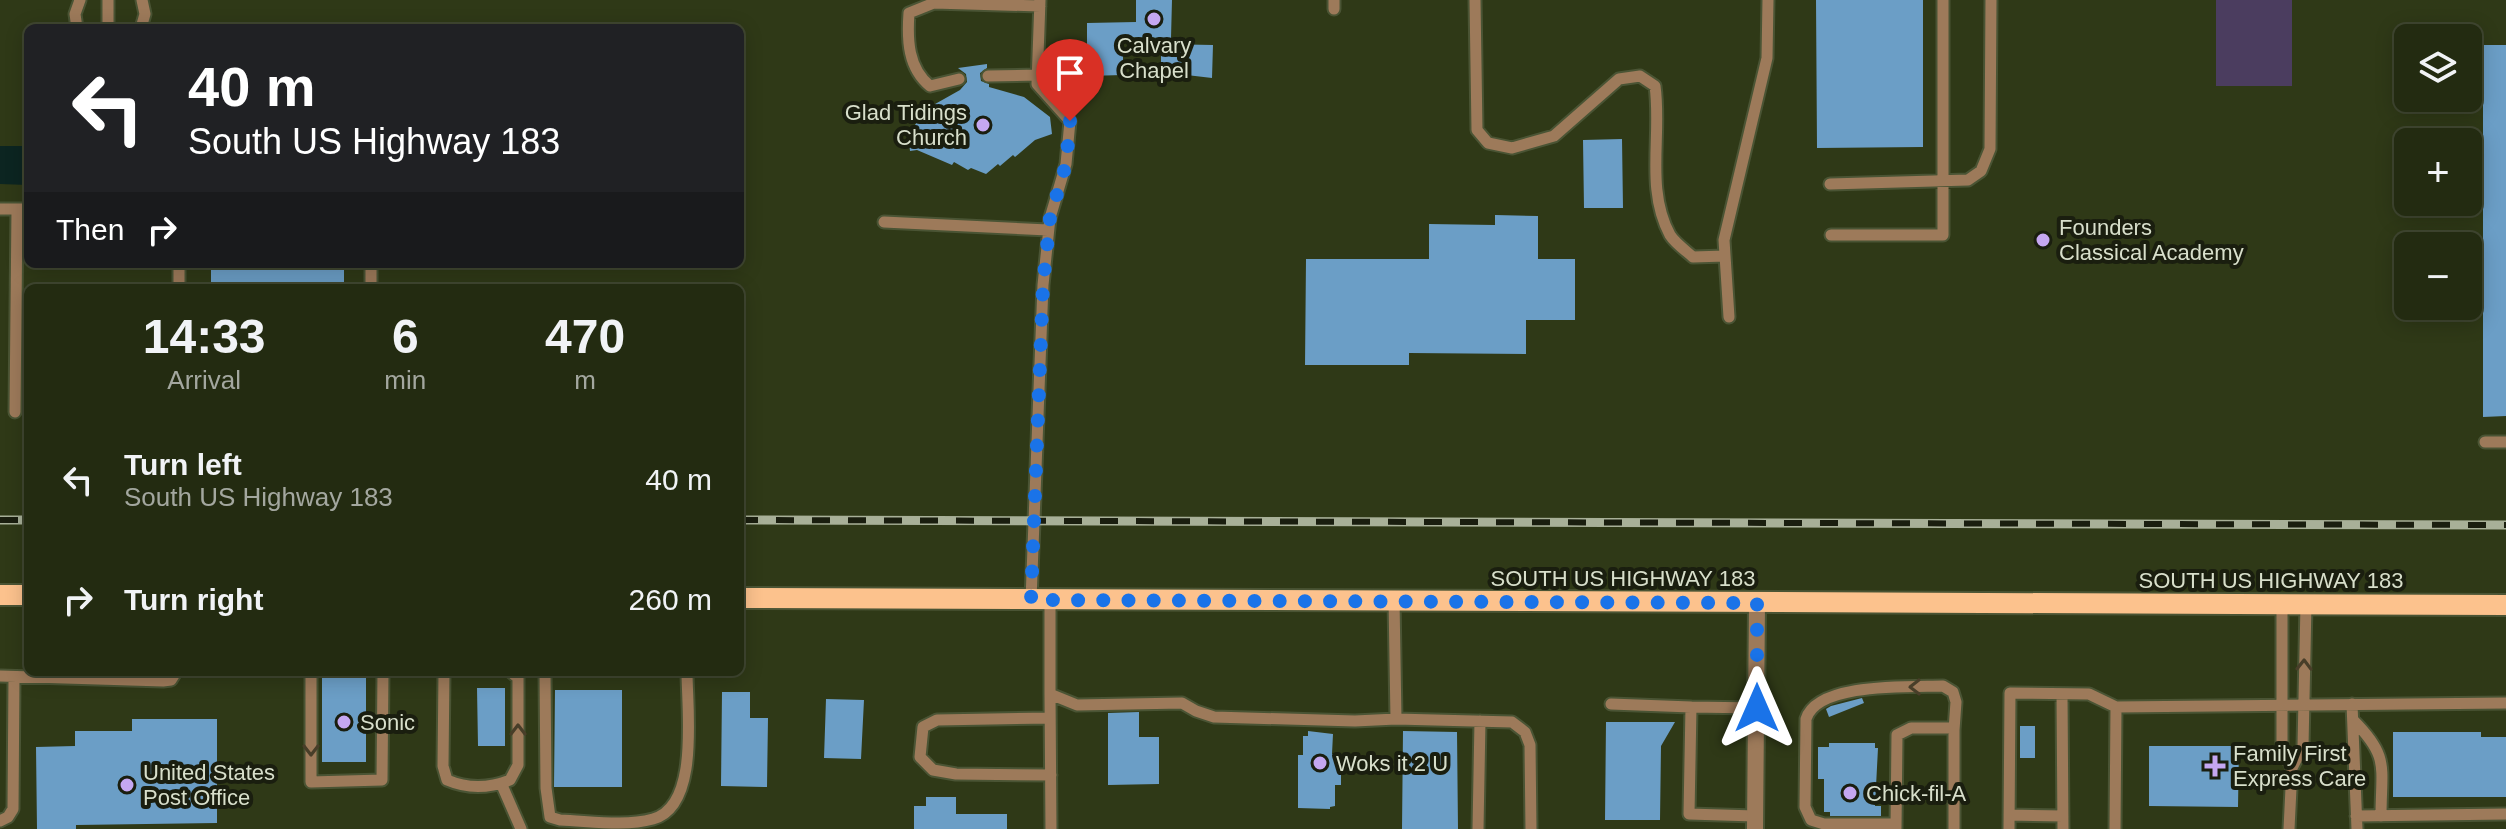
<!DOCTYPE html>
<meta charset="utf-8">
<style>
:root{--surface:#232b11;--page:#2f371f;--text:#f1f3f6;--muted:#a3a79f;--line:#404731}
body{margin:0;font-family:Arial,sans-serif;background:var(--page);color:var(--text);height:100vh;display:flex;flex-direction:column;font-size:30px;white-space:nowrap}
*{box-sizing:border-box;margin:0}
p{font-size:26px;color:var(--muted)}
.icon{flex:none;width:44px;height:44px;fill:none;stroke:currentColor;stroke-width:2;stroke-linecap:round;stroke-linejoin:round}
.map{position:relative;flex:1;overflow:hidden}
.side{position:absolute;left:24px;top:284px;width:720px;height:392px;display:flex;flex-direction:column;background:var(--surface);border-radius:12px;box-shadow:0 4px 20px #0003,0 0 0 2px var(--line)}
.side>*{flex:none}
.banner{position:absolute;left:24px;top:24px;width:720px;height:244px;border-radius:12px;box-shadow:0 4px 20px #0003,0 0 0 2px var(--line);background:#202124;color:#fff;overflow:hidden}
.fabs{position:absolute;left:2394px;top:24px;display:grid;gap:16px}
.fabs a{display:grid;place-items:center;width:88px;height:88px;border-radius:12px;background:var(--surface);box-shadow:0 4px 20px #0003,0 0 0 2px var(--line);font-size:40px}
.pin{position:absolute;display:grid;place-items:center;width:68px;height:68px;color:#fff;margin:-82px -34px;border-radius:50% 50% 50% 0;rotate:-45deg;box-shadow:0 0 8px #0007}
.pin .icon{rotate:45deg}
.me{position:absolute;width:88px;margin:-44px;rotate:0deg;stroke-linejoin:round;filter:drop-shadow(0 0 6px #0008)}
.turn{display:flex;align-items:center;gap:28px;height:168px;padding:0 32px;font-size:36px}
.turn .icon{width:104px;height:104px;stroke-width:2.5}
.turn b{display:block;font-size:56px;line-height:68px}
.then{display:flex;align-items:center;height:76px;padding:0 32px;background:#0003;gap:16px;font-size:30px}
.eta{display:flex;justify-content:space-evenly;align-items:center;height:136px;text-align:center}
.eta b{font-size:48px;font-weight:700;line-height:56px}
ul{padding:0;list-style:none}
li{display:flex;align-items:center;gap:24px;height:120px;padding:0 32px}
li div{flex:1}
li b{display:block;font-size:30px}
li em{font-style:normal}
.map>svg:first-child{display:block}
.green{fill:#4b3d5f}
.water{fill:#0c2521}
.building{fill:#6b9ec6}
.lines{fill:none;stroke-linecap:round;stroke-linejoin:round}
.lane-casing{stroke:#4a5434;stroke-width:15}
.street-casing{stroke:#4a5434;stroke-width:20}
.primary-casing{stroke:#4a5434;stroke-width:24}
.lane{stroke:#9d7a5a;stroke-width:11}
.street{stroke:#9d7a5a;stroke-width:16}
.primary{stroke:#fcc28d;stroke-width:20}
.rail-casing{stroke:#a8b098;stroke-width:9}
.rail{stroke:#1a1e0f;stroke-width:6;stroke-dasharray:18;stroke-linecap:butt}
.oneway{stroke:#483e29}
.route{stroke:#1a73e8;stroke-width:14;stroke-dasharray:0 25.2}
.poi-dot{fill:#c5a7f1;stroke:#1a1e0f;stroke-width:3}
.labels{text-anchor:middle;dominant-baseline:central;stroke-width:8;stroke-linejoin:round;paint-order:stroke}
.poi-label{font-size:22px;fill:#d8dfcb;stroke:#1a1e0f;text-anchor:start}
.street-label{font-size:22px;fill:#d8dfcb;stroke:#1a1e0f}
</style>
<div class="map">
<svg width="2506" height="829" viewBox="0 0 2506 829">
<rect width="100%" height="100%" fill="#2f3917"/>
<path class="green" d="M 2216,0 L 2292,0 L 2292,86 L 2216,86 Z"/>
<path class="water" d="M 0,146 L 28,146 L 28,185 L 0,184 Z"/>
<path class="building" d="M 1136,0 L 1172,0 L 1171,38 L 1123,37 L 1123,75 L 1087,76 L 1087,23 L 1136,22 Z
M 1816,0 L 1923,0 L 1923,147 L 1817,148 Z
M 1161,44 L 1213,45 L 1212,78 L 1178,74 L 1178,70 L 1161,70 Z
M 2483,45 L 2506,45 L 2506,416 L 2483,417 Z
M 987,64 L 987,68 L 980,73 L 981,81 L 989,84 L 989,87 L 1024,97 L 1050,117 L 1052,134 L 1035,140 L 1015,157 L 1013,155 L 1000,166 L 998,164 L 986,174 L 971,168 L 968,170 L 954,162 L 952,165 L 917,150 L 910,151 L 908,134 L 928,108 L 960,90 L 967,82 L 966,74 L 958,68 Z
M 1622,139 L 1623,208 L 1584,208 L 1583,140 Z
M 1495,215 L 1538,216 L 1538,259 L 1575,259 L 1575,320 L 1526,320 L 1526,354 L 1409,353 L 1409,365 L 1305,365 L 1306,259 L 1429,259 L 1429,224 L 1495,225 Z
M 211,264 L 344,264 L 344,288 L 211,288 Z
M 322,673 L 366,673 L 366,762 L 322,762 Z
M 477,688 L 505,688 L 505,746 L 478,746 Z
M 555,690 L 622,690 L 622,787 L 554,787 Z
M 722,692 L 750,692 L 750,718 L 768,718 L 767,787 L 721,786 Z
M 1862,698 L 1864,703 L 1829,717 L 1826,709 L 1831,706 Z
M 826,699 L 864,700 L 861,759 L 824,758 Z
M 1139,712 L 1139,737 L 1159,737 L 1159,784 L 1108,785 L 1108,713 Z
M 132,719 L 217,719 L 217,823 L 76,825 L 76,829 L 37,829 L 36,747 L 75,746 L 75,731 L 132,731 Z
M 1606,722 L 1675,722 L 1661,746 L 1660,820 L 1605,820 Z
M 2020,726 L 2035,726 L 2035,758 L 2020,758 Z
M 1308,731 L 1333,734 L 1332,754 L 1341,754 L 1341,785 L 1335,785 L 1335,806 L 1330,807 L 1330,809 L 1298,808 L 1298,755 L 1303,755 L 1303,736 L 1308,736 Z
M 1403,731 L 1457,732 L 1458,829 L 1402,829 Z
M 2393,732 L 2481,732 L 2481,737 L 2506,737 L 2506,797 L 2393,797 Z
M 1829,743 L 1875,743 L 1875,748 L 1878,748 L 1875,806 L 1881,806 L 1881,816 L 1830,816 L 1830,812 L 1824,812 L 1824,779 L 1818,779 L 1818,747 L 1829,747 Z
M 2149,746 L 2239,746 L 2238,807 L 2149,806 Z
M 926,797 L 956,797 L 956,814 L 1007,814 L 1007,829 L 914,829 L 914,806 L 926,806 Z"/>
<g class="lines">
<defs>
<path id="lane" d="M 934,0 L 934,3 L 909,13 C 907,40 908,68 930,86 L 959,79
M 1334,0 L 1334,9
M 1475,0 L 1477,130 L 1488,143 L 1512,148 L 1554,136 L 1619,79 L 1640,76 L 1655,86 C 1662,135 1645,189 1670,235 C 1675,243 1685,250 1693,257 L 1725,256
M 934,3 L 1040,6
M 77,28 L 75,14 L 80,0
M 108,28 L 108,0
M 141,28 L 145,14 L 142,0
M 988,76 L 1038,75
M 1830,184 L 1968,180 L 1981,171 L 1990,149 L 1991,0
M 0,209 L 28,209
M 884,222 L 1048,230
M 1831,235 L 1943,235 L 1943,0
M 179,264 L 179,288
M 371,288 L 371,264
M 1729,317 L 1724,240 L 1767,58 L 1768,0
M 15,412 L 17,209
M 2485,442 L 2506,442
M 1031,600 L 1043,285 L 1050,218 L 1066,164 L 1070,121 L 1037,84 L 1040,0
M 1050,600 L 1050,694 L 1077,705 L 1182,703 L 1196,711 L 1214,717 L 1355,721 L 1396,719
M 1394,600 L 1396,719 L 1512,722 L 1525,732 L 1530,745 L 1531,829
M 2282,603 L 2282,747 L 2292,768
M 311,672 L 311,782 L 382,780 L 383,672
M 444,672 L 443,766 L 447,780 C 468,789 490,788 510,780 L 518,765 L 518,678 L 511,672
M 545,672 L 546,788 L 550,817 L 560,820 C 590,821 624,827 653,819 C 700,806 687,710 687,672
M 0,676 L 163,681 L 171,680 L 176,672
M 1050,694 L 1051,829
M 2062,694 L 2063,829
M 1611,704 L 1691,707 L 1689,814 L 1755,816
M 2352,704 L 2357,829
M 1691,707 L 1757,708
M 1050,718 L 937,720 L 923,727 L 920,757 L 933,770 L 956,774 L 1051,775
M 2353,720 C 2390,757 2381,767 2381,816
M 501,783 L 521,829
M 2009,815 L 2063,816
M 2356,816 L 2506,814
M 0,821 L 8,817 L 13,809 L 14,677
M 1896,824 L 1824,824 L 1811,820 L 1805,807 L 1806,719 C 1817,682 1911,687 1943,686 L 1953,692 L 1956,702 L 1954,730
M 1896,828 L 1897,735 L 1911,728 L 1949,728 L 1954,730 L 1954,829
M 1478,829 L 1480,721
M 2009,829 L 2010,693 L 2089,694 L 2116,707
M 2115,829 L 2116,707 L 2506,703
M 2289,829 L 2292,768 L 2303,746 L 2306,604"/>
<path id="street" d="M 1755,829 L 1757,603"/>
<path id="primary" d="M 0,595 L 28,595
M 740,598 L 2506,605"/>
</defs>
<use href="#lane" class="lane-casing"/>
<use href="#street" class="street-casing"/>
<use href="#primary" class="primary-casing"/>
<use href="#lane" class="lane"/>
<use href="#street" class="street"/>
<use href="#primary" class="primary"/>
<defs>
<path id="rail" d="M 0,520 L 28,520
M 740,520 L 2506,525"/>
</defs>
<use href="#rail" class="rail-casing"/>
<use href="#rail" class="rail"/>
</g>
<defs><path id="oneway-chevron" d="M-2-3.5L2.5 0L-2 3.5" fill="none" stroke-width="1.6" stroke-linecap="round" stroke-linejoin="round" transform="scale(2)"/></defs>
<g class="oneway">
<use href="#oneway-chevron" transform="translate(2304 665) rotate(-89)"/>
<use href="#oneway-chevron" transform="translate(1915 687) rotate(179)"/>
<use href="#oneway-chevron" transform="translate(518 730) rotate(-90)"/>
<use href="#oneway-chevron" transform="translate(311 750) rotate(90)"/>
</g>
<g class="lines">
<path class="route" d="M 1070,121 L 1066,164 L 1050,218 L 1043,285 L 1031,600 L 1757,603 L 1757,708"/>
</g>
<g class="poi-dot">
<circle cx="1154" cy="19" r="8"/>
<circle cx="983" cy="125" r="8"/>
<circle cx="2043" cy="240" r="8"/>
<circle cx="344" cy="722" r="8"/>
<circle cx="1320" cy="763" r="8"/>
<path d="M2211 754h8v8h8v8h-8v8h-8v-8h-8v-8h8z"/>
<circle cx="127" cy="785" r="8"/>
<circle cx="1850" cy="793" r="8"/>
</g>
<g class="labels">
<g class="poi-label">
<text x="1154" y="45" text-anchor="middle">Calvary<tspan x="1154" dy="25">Chapel</tspan></text>
<text x="967" y="112" text-anchor="end">Glad Tidings<tspan x="967" dy="25">Church</tspan></text>
<text x="2059" y="227">Founders<tspan x="2059" dy="25">Classical Academy</tspan></text>
<text x="360" y="722">Sonic</text>
<text x="2233" y="753">Family First<tspan x="2233" dy="25">Express Care</tspan></text>
<text x="1336" y="763">Woks it 2 U</text>
<text x="143" y="772">United States<tspan x="143" dy="25">Post Office</tspan></text>
<text x="1866" y="793">Chick-fil-A</text>
</g>
<g class="street-label">
<text x="1623" y="578">SOUTH US HIGHWAY 183</text>
<text x="2271" y="580">SOUTH US HIGHWAY 183</text>
</g>
</g>
</svg>
<div class="fabs">
<a><svg class="icon" aria-label="layers" viewBox="0 0 24 24"><path d="M12 4l9 5-9 5-9-5zM3 14l9 5 9-5"/></svg></a>
<a>+</a>
<a>−</a>
</div>
<div class="pin" style="left:1070px;top:121px;background:#d93025"><svg class="icon" aria-label="arrive" viewBox="0 0 24 24"><path d="M6 21V4h12l-3 4 3 4H6"/></svg></div>
<svg class="me" style="left:1757px;top:708px" viewBox="-20 -20 40 40"><path d="M0-17L14 15 0 8-14 15z" fill="#1a73e8" stroke="#fff" stroke-width="4"/></svg>
<div class="banner">
<div class="turn"><svg class="icon" aria-label="left" viewBox="0 0 24 24"><path d="M17 20v-9H6M10 6l-5 5 5 5"/></svg><div><b>40 m</b>South US Highway 183</div></div>
<div class="then">Then<svg class="icon" aria-label="right" viewBox="0 0 24 24"><path d="M7 20v-9h11M14 6l5 5-5 5"/></svg></div>
</div>
<section class="side">
<div class="eta">
<div><b>14:33</b><p>Arrival</p></div>
<div><b>6</b><p>min</p></div>
<div><b>470</b><p>m</p></div>
</div>
<ul>
<li><svg class="icon" aria-label="left" viewBox="0 0 24 24"><path d="M17 20v-9H6M10 6l-5 5 5 5"/></svg><div><b>Turn left</b><p>South US Highway 183</p></div><em>40 m</em></li>
<li><svg class="icon" aria-label="right" viewBox="0 0 24 24"><path d="M7 20v-9h11M14 6l5 5-5 5"/></svg><div><b>Turn right</b></div><em>260 m</em></li>
</ul>
</section>
</div>
